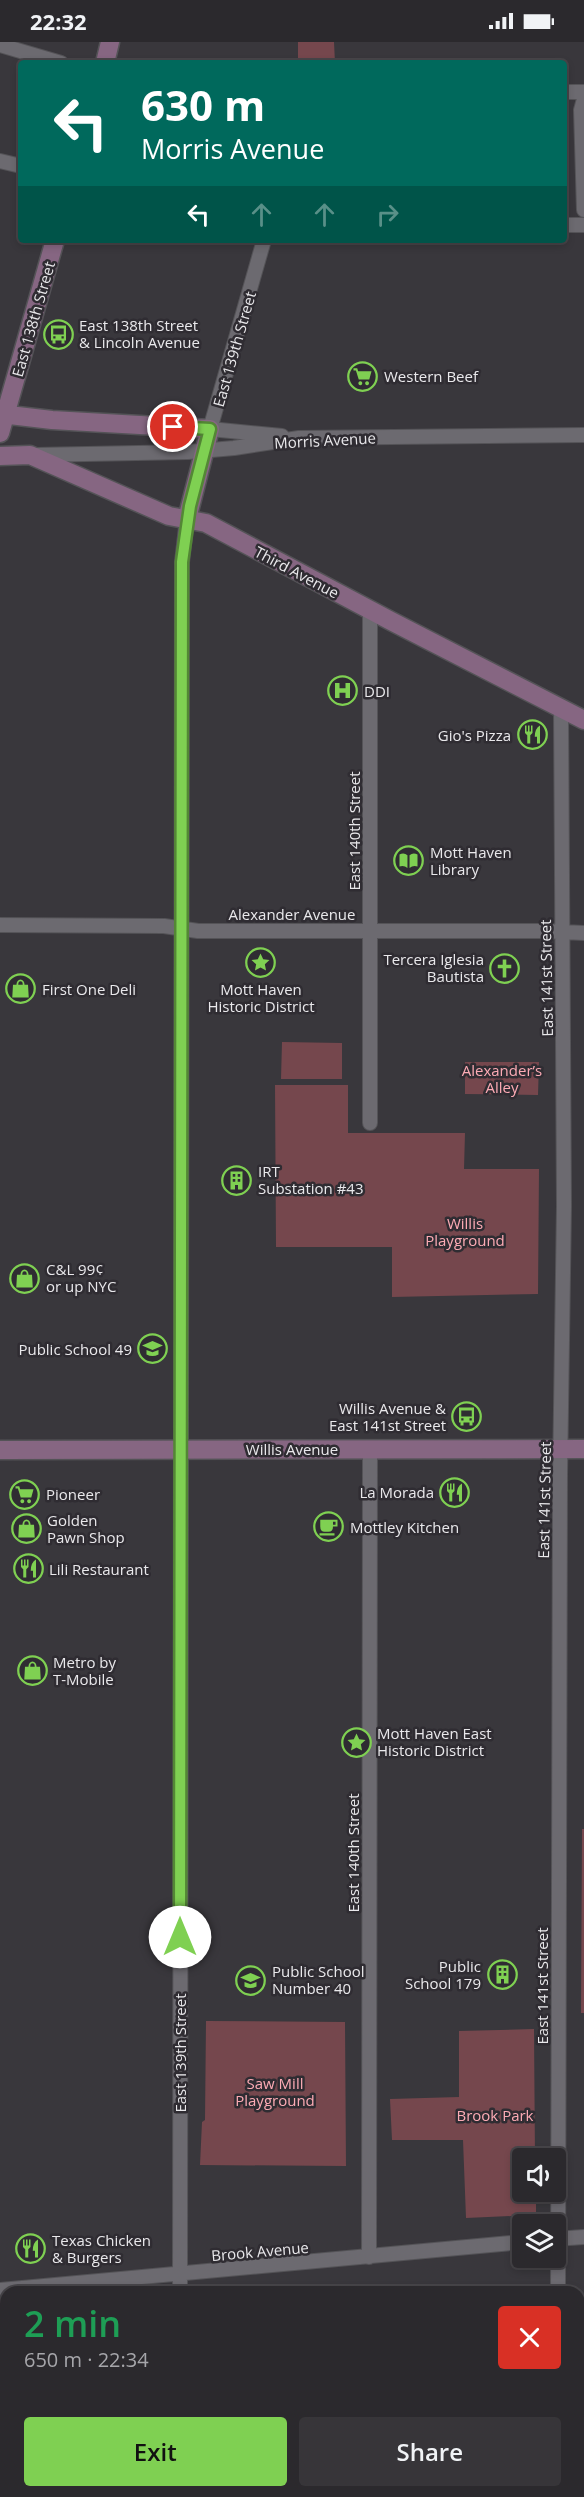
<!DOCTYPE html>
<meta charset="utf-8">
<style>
:root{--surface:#2b292d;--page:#373539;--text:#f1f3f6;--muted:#a6a6aa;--line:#474549;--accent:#7fd052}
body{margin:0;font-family:"Open Sans",sans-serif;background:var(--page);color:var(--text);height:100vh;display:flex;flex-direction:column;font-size:22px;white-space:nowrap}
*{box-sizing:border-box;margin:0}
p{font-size:20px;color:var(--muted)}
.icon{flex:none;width:33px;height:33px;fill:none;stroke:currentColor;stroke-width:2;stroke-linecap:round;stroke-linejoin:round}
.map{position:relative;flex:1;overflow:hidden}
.details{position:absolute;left:0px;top:2244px;width:585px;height:212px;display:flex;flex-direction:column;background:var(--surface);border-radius:18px 18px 0 0;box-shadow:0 3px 9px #0003,0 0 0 2px var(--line)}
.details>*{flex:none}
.top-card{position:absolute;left:18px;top:18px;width:549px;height:183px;border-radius:6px;box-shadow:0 3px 9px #0003,0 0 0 2px var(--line);background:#00695c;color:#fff;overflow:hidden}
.controls{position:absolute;left:512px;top:2106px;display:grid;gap:12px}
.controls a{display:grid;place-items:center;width:54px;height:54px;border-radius:6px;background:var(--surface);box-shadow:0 3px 9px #0003,0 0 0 2px var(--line);font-size:30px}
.pin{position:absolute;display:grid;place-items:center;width:51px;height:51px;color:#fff;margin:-26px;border:3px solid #fff;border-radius:50%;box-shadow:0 2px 6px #0007}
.me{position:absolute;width:66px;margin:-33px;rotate:0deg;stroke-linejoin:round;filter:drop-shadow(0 0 4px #0008)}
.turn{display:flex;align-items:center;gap:21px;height:126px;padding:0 24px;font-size:27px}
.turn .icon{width:78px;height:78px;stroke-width:2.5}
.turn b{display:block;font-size:42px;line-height:51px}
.lanes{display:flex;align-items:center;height:57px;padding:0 24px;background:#0003;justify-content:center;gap:30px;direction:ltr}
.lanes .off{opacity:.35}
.round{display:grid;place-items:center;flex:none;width:63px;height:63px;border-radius:6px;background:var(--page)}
.head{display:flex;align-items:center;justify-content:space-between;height:102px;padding:0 24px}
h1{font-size:36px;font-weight:600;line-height:45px;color:#1e9e55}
.action{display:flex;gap:12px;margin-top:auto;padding:12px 24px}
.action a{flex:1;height:69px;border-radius:6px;background:var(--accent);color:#111;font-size:24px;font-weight:600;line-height:69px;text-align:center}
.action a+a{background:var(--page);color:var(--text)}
.status{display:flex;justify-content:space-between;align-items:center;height:42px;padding:0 30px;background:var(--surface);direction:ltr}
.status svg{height:16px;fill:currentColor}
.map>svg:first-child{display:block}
.green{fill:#75474d}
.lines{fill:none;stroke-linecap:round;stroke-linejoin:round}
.street-casing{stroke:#545357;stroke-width:16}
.secondary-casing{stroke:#545357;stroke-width:21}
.street{stroke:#6c6a70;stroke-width:14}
.secondary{stroke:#866682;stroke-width:18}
.route-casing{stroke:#538735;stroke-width:15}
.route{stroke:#7fd052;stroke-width:10}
.labels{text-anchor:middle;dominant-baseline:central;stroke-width:5;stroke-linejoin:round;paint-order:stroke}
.street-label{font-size:15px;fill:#e9e8eb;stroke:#2f2c32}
.poi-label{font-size:15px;fill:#e9e8eb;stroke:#2f2c32;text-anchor:start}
.park-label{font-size:15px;fill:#fdabb5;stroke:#2f2c32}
</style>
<div class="status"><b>22:32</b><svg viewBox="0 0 49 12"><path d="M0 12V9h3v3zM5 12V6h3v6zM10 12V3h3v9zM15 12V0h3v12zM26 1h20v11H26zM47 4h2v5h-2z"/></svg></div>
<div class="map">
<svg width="584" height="2455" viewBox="0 0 584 2455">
<rect width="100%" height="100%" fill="#39373c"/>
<path class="green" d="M 298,0 L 334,0 L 335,21 L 298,21 Z
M 282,1000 L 342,1001 L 342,1037 L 281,1037 Z
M 465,1020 L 539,1020 L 538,1053 L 465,1052 Z
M 275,1043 L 348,1043 L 348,1091 L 465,1091 L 464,1127 L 539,1127 L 538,1252 L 392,1255 L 392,1205 L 276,1205 Z
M 582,1787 L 584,1787 L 584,1971 L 581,1971 Z
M 206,1979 L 345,1980 L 346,2124 L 200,2123 L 202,2080 L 205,2078 Z
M 534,1987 L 535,2116 L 522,2116 L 522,2150 L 536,2150 L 536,2173 L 466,2176 L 463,2098 L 392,2098 L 390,2057 L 459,2055 L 459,1989 Z"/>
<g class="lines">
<defs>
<path id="street" d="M 0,3 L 61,21
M 564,50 L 584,50
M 584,57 L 581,68 L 584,168
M 0,119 L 21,124
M 564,183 L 584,183
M 264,198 L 210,387 L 282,394
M 35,413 L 188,410 L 234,406 L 299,396 L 584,393
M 0,883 L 164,884 L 198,889 L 543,889 L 584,891
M 370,1081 L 370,568
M 555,2197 L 584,2195
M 369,2215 L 370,1407
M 0,2248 L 522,2200
M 180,2250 L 182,520 L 187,477
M 558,2250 L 560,1433 L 564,1164 L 561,666
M 180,2455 L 180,2450
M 558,2455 L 558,2450"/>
<path id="secondary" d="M 105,21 L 110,0
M 0,372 L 52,378 L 210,387 L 187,477
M 0,391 L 55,198
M 0,414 L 30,413 L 169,474 L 206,481 L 391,579 L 584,678
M 0,1408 L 584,1407"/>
</defs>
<use href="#street" class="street-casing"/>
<use href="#secondary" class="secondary-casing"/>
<use href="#street" class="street"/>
<use href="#secondary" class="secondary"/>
</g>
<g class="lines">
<defs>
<path id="route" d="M 173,385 L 210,387 L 190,464 L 182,520 L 180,1895"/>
</defs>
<use href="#route" class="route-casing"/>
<use href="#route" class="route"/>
</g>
<defs>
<symbol id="bus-ring" viewBox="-11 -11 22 22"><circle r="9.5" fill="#2f2c32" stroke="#7fd052" stroke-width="1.5"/><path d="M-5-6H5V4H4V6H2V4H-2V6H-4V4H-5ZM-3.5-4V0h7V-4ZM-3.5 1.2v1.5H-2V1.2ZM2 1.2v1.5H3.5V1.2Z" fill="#7fd052"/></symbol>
<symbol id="supermarket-ring" viewBox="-11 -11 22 22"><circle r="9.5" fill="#2f2c32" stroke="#7fd052" stroke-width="1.5"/><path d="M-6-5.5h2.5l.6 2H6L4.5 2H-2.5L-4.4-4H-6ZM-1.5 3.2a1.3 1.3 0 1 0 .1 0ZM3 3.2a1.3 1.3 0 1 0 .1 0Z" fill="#7fd052"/></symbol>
<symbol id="hospital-ring" viewBox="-11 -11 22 22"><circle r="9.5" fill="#2f2c32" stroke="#7fd052" stroke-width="1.5"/><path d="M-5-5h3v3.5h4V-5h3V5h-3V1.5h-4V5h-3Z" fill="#7fd052"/></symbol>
<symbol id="restaurant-ring" viewBox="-11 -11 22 22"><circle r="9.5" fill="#2f2c32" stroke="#7fd052" stroke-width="1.5"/><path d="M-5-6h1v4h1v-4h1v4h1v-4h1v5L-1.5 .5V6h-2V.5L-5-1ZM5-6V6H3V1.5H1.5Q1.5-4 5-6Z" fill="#7fd052"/></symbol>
<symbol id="library-ring" viewBox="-11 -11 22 22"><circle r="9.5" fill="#2f2c32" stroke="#7fd052" stroke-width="1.5"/><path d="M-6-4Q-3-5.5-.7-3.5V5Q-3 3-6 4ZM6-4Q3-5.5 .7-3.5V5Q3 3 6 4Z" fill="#7fd052"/></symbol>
<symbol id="sight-ring" viewBox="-11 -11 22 22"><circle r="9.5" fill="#2f2c32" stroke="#7fd052" stroke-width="1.5"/><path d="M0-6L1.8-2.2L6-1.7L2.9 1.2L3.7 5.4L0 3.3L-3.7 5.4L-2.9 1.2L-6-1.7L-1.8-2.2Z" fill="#7fd052"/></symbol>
<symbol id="church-ring" viewBox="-11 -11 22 22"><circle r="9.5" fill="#2f2c32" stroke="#7fd052" stroke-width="1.5"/><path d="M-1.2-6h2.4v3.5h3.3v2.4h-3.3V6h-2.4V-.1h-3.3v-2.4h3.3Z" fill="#7fd052"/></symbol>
<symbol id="shop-ring" viewBox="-11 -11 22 22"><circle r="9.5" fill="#2f2c32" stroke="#7fd052" stroke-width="1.5"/><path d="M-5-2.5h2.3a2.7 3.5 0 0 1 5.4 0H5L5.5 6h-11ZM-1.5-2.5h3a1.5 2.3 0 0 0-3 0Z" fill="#7fd052"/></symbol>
<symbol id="building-ring" viewBox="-11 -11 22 22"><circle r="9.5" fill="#2f2c32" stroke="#7fd052" stroke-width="1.5"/><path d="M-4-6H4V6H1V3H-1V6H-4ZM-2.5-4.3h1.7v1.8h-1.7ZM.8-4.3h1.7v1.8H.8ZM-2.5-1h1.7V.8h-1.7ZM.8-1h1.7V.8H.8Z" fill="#7fd052"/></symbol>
<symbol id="school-ring" viewBox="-11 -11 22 22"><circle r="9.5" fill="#2f2c32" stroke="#7fd052" stroke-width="1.5"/><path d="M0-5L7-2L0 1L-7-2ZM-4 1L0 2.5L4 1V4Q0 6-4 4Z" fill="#7fd052"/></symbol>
<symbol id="cafe-ring" viewBox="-11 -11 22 22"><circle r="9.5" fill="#2f2c32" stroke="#7fd052" stroke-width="1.5"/><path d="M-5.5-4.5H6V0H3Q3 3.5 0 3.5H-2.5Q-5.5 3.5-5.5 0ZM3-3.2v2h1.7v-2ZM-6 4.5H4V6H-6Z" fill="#7fd052"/></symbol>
</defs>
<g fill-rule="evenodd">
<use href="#bus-ring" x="42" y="276" width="33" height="33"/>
<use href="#supermarket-ring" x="346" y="318" width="33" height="33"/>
<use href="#hospital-ring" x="326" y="632" width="33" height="33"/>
<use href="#restaurant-ring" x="516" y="676" width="33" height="33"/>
<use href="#library-ring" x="392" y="802" width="33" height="33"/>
<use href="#sight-ring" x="244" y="904" width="33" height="33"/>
<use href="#church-ring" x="488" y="910" width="33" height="33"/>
<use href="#shop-ring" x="4" y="930" width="33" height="33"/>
<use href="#building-ring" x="220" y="1122" width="33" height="33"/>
<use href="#shop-ring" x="8" y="1220" width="33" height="33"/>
<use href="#school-ring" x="136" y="1290" width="33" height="33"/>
<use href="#bus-ring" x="450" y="1358" width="33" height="33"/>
<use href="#restaurant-ring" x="438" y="1434" width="33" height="33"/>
<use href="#supermarket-ring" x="8" y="1436" width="33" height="33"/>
<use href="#cafe-ring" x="312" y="1468" width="33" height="33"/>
<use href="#shop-ring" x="10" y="1470" width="33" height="33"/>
<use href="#restaurant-ring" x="12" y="1510" width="33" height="33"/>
<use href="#shop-ring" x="16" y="1612" width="33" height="33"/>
<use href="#sight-ring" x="340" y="1684" width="33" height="33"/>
<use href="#building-ring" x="486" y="1916" width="33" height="33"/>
<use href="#school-ring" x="234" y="1922" width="33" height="33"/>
<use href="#restaurant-ring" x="14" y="2190" width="33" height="33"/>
</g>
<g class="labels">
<g class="street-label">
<text transform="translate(33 277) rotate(-74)">East 138th Street</text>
<text transform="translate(234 307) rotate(-74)">East 139th Street</text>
<text transform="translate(325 398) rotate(-3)">Morris Avenue</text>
<text transform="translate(297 530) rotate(28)">Third Avenue</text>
<text transform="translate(354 789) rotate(-90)">East 140th Street</text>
<text x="292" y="872">Alexander Avenue</text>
<text transform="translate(546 936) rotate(-91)">East 141st Street</text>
<text x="292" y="1407">Willis Avenue</text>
<text transform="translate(544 1458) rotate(-89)">East 141st Street</text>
<text transform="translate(353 1811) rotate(-90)">East 140th Street</text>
<text transform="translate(542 1944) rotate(-90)">East 141st Street</text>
<text transform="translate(180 2011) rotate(-90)">East 139th Street</text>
<text transform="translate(260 2209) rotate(-5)">Brook Avenue</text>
</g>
<g class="poi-label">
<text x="79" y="283">East 138th Street<tspan x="79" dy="17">&amp; Lincoln Avenue</tspan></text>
<text x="384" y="334">Western Beef</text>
<text x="364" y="649">DDI</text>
<text x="511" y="693" text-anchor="end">Gio's Pizza</text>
<text x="430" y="810">Mott Haven<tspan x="430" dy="17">Library</tspan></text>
<text x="484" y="917" text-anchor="end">Tercera Iglesia<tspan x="484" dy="17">Bautista</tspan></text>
<text x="42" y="947">First One Deli</text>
<text x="261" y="947" text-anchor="middle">Mott Haven<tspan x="261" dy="17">Historic District</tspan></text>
<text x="258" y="1129">IRT<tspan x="258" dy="17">Substation #43</tspan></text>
<text x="46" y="1227">C&amp;L 99¢<tspan x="46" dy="17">or up NYC</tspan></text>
<text x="132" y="1307" text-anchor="end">Public School 49</text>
<text x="446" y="1366" text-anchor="end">Willis Avenue &amp;<tspan x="446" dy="17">East 141st Street</tspan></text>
<text x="434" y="1450" text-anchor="end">La Morada</text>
<text x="46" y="1452">Pioneer</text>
<text x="47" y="1478">Golden<tspan x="47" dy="17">Pawn Shop</tspan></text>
<text x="350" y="1485">Mottley Kitchen</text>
<text x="49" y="1527">Lili Restaurant</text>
<text x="53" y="1620">Metro by<tspan x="53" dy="17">T-Mobile</tspan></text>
<text x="377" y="1691">Mott Haven East<tspan x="377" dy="17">Historic District</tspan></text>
<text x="481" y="1924" text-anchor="end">Public<tspan x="481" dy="17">School 179</tspan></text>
<text x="272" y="1929">Public School<tspan x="272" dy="17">Number 40</tspan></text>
<text x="52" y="2198">Texas Chicken<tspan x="52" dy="17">&amp; Burgers</tspan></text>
</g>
<g class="park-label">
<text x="502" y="1028">Alexander’s<tspan x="502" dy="17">Alley</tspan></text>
<text x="465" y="1181">Willis<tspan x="465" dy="17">Playground</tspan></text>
<text x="275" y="2041">Saw Mill<tspan x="275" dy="17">Playground</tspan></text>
<text x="495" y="2073">Brook Park</text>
</g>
</g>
</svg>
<div class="controls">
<a><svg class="icon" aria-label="sound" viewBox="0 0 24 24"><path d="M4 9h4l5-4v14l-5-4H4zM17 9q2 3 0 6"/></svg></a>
<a><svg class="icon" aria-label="layers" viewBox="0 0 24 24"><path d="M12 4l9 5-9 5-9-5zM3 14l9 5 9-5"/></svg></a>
</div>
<div class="pin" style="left:173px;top:385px;background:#d93025"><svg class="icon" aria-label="arrive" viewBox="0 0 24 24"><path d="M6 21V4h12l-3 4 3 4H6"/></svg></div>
<svg class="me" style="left:180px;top:1895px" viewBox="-20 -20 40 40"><circle r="19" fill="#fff"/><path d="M0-13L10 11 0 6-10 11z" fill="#7fd052"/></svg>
<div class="top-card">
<div class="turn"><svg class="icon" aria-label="left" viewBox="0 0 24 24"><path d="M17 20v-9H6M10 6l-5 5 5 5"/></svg><div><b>630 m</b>Morris Avenue</div></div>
<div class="lanes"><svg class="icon" aria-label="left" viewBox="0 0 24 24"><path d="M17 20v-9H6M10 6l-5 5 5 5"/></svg><svg class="icon off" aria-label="ahead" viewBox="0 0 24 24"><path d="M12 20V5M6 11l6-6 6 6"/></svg><svg class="icon off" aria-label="ahead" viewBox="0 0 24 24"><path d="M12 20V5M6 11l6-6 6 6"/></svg><svg class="icon off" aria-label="right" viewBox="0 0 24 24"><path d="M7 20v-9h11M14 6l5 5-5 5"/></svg></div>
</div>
<section class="details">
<div class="head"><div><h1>2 min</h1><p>650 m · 22:34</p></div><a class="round" style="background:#d93025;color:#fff"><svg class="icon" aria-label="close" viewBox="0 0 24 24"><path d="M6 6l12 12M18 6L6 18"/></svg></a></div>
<div class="action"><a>Exit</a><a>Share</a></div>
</section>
</div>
